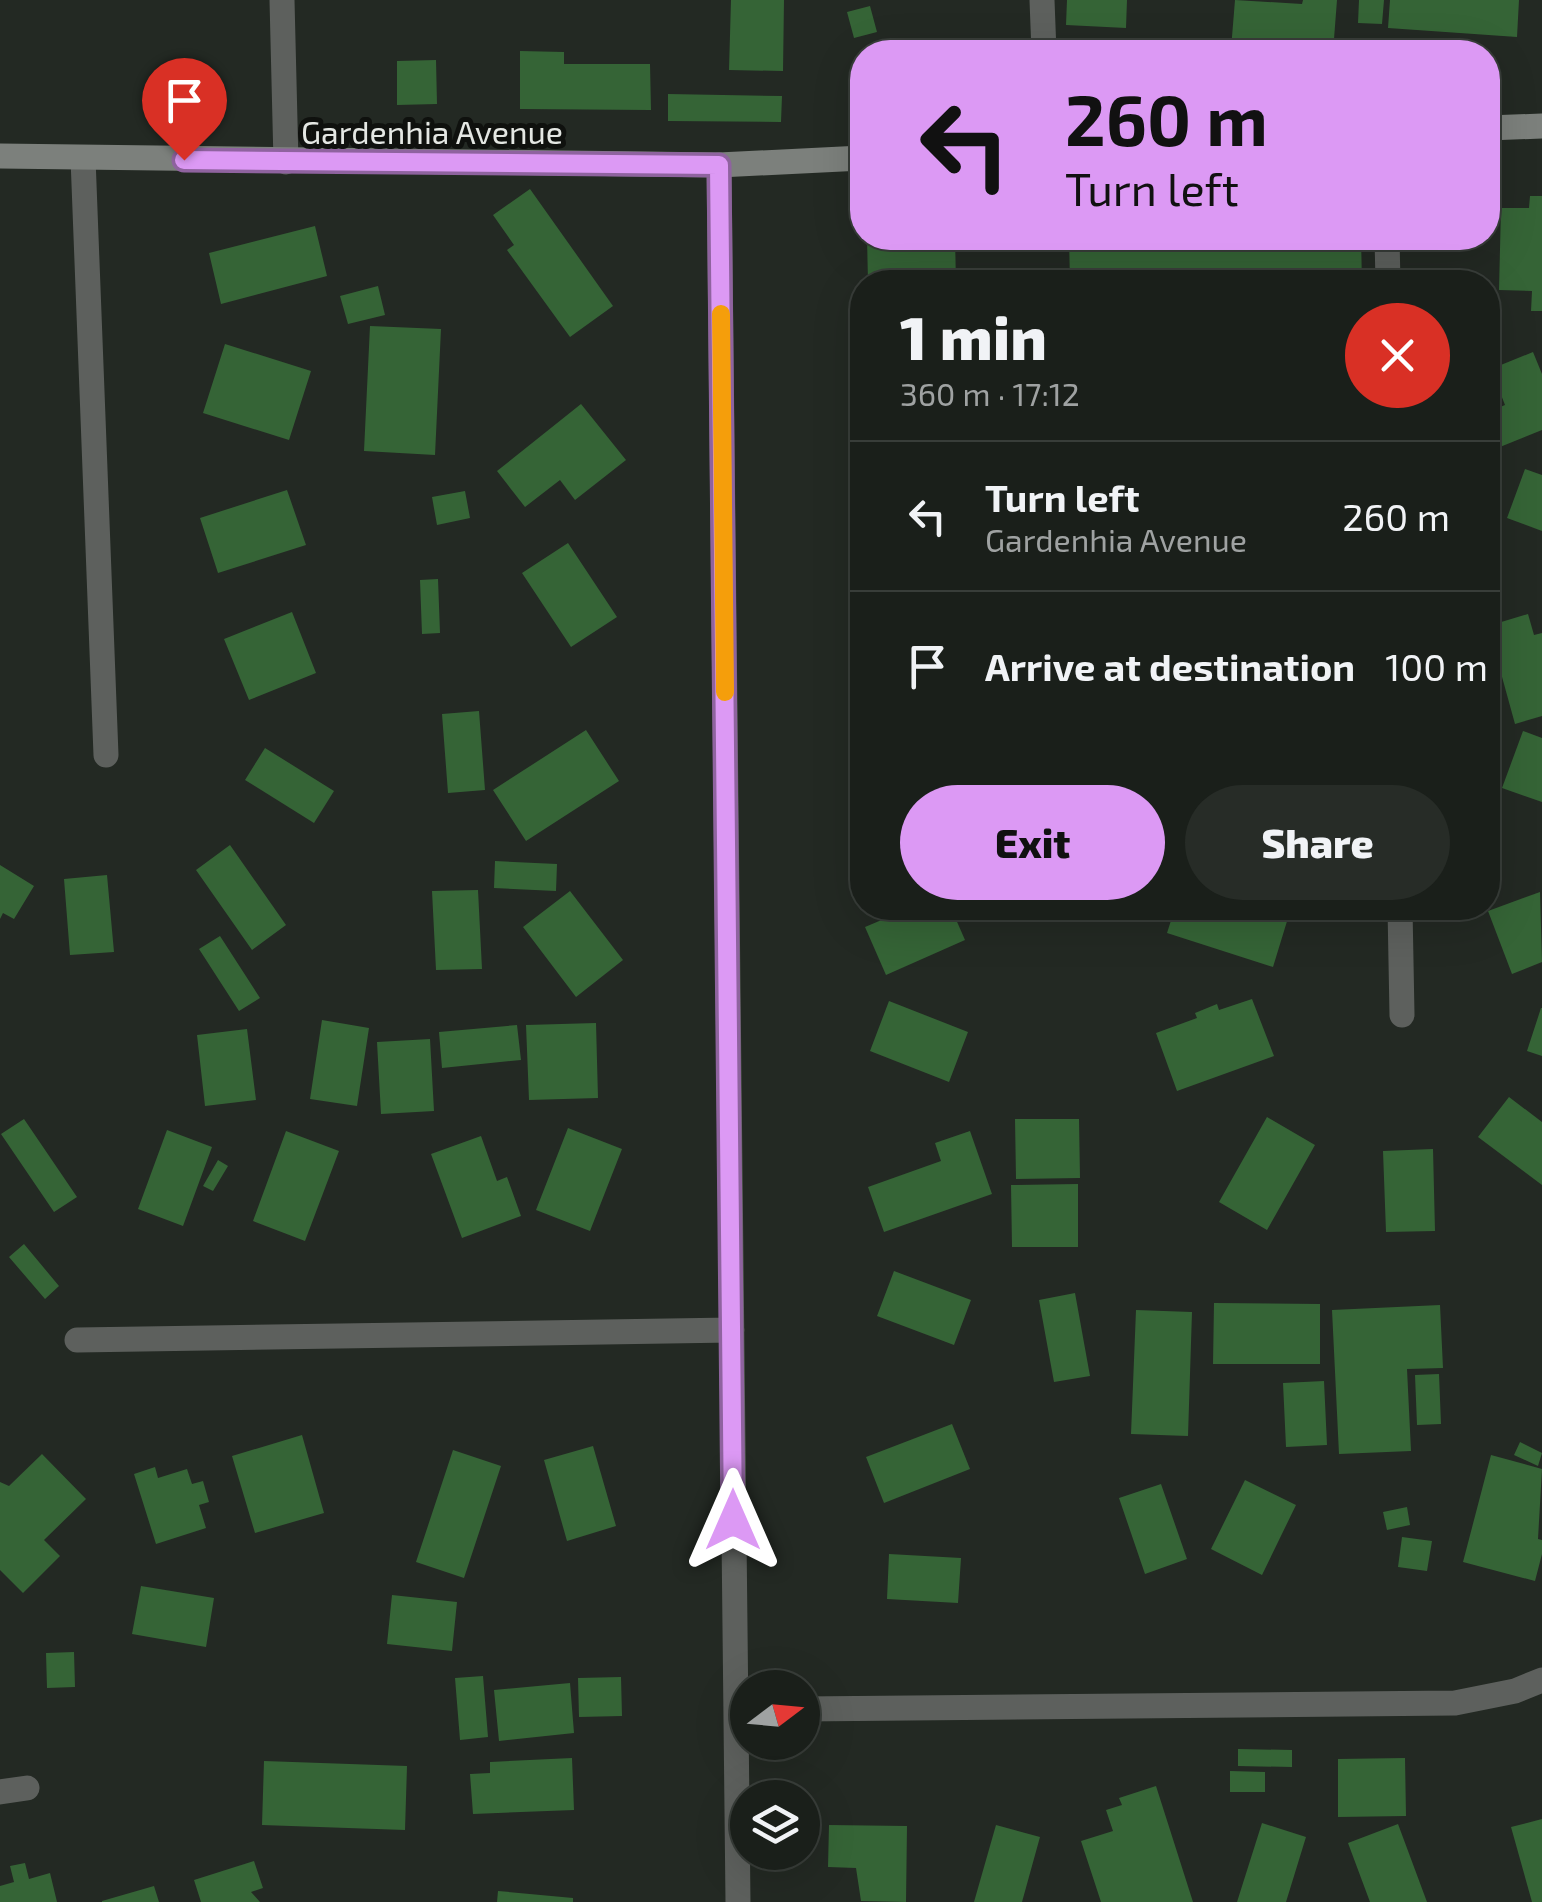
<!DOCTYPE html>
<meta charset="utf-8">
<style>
:root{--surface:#1a1f1a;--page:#272c27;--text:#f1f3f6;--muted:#9fa2a2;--line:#383d39;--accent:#dc99f4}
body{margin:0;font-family:"Exo 2",sans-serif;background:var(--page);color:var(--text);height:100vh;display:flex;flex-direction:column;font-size:38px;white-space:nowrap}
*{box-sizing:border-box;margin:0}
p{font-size:32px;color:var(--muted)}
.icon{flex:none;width:55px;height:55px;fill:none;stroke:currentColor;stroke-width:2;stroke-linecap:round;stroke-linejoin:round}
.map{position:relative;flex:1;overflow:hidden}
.panel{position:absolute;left:850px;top:270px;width:650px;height:650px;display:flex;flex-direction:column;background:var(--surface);border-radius:40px;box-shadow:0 10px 40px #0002,0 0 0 2px var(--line)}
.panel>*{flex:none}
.banner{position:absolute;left:850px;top:40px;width:650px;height:210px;border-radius:40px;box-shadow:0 10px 40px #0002,0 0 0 2px var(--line);background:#dc99f4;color:#111;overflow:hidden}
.needle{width:65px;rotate:74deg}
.buttons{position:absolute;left:730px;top:1670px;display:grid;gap:20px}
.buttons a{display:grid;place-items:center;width:90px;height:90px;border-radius:50%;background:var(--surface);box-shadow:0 10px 40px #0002,0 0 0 2px var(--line);font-size:50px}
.pin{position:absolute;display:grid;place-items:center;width:85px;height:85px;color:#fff;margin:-102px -42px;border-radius:50% 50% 50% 0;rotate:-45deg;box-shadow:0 0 10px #0007}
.pin .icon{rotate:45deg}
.me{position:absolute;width:110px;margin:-55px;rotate:0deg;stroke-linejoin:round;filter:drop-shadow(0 0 8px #0008)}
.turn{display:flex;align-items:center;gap:35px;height:210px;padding:0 50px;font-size:45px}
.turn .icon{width:130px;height:130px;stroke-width:2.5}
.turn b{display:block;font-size:70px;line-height:85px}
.round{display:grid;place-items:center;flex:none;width:105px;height:105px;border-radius:52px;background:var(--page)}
.summary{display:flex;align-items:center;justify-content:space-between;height:170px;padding:0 50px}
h1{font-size:60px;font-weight:800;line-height:75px}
.primary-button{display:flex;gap:20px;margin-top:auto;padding:20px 50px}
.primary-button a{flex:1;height:115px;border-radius:60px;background:var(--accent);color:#111;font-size:40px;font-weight:800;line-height:115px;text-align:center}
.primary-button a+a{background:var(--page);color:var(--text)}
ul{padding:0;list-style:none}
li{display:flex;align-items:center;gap:30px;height:150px;padding:0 50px;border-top:2px solid var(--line)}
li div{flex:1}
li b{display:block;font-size:38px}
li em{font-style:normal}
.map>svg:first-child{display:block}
.building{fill:#356436}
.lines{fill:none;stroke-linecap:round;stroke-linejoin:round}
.street{stroke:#5d605d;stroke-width:25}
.secondary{stroke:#7c807c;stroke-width:25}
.route-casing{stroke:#8f639f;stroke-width:25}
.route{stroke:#dc99f4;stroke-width:18}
.slow{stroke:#f59e0b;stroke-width:18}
.labels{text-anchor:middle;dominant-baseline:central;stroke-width:10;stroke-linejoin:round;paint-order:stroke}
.street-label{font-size:32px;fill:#e4e7e3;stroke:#0f110e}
</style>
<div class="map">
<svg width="1542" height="1902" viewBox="0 0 1542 1902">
<rect width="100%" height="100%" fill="#232923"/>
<path class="building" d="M 731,0 L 784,0 L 783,71 L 729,70 Z
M 1067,0 L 1127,0 L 1126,28 L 1066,25 Z
M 1235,0 L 1302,4 L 1303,0 L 1337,0 L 1333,52 L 1231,49 Z
M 1359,0 L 1384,0 L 1382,24 L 1358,23 Z
M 1390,0 L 1519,0 L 1517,37 L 1388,28 Z
M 870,6 L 877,32 L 854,38 L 847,12 Z
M 520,51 L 564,52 L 564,64 L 650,64 L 651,110 L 520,109 Z
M 436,60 L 437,104 L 397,105 L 397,61 Z
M 668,94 L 782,96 L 781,122 L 668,121 Z
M 530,189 L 613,306 L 570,337 L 507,250 L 514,245 L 493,215 Z
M 1530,196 L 1542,196 L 1542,311 L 1531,311 L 1532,291 L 1499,290 L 1501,208 L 1529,208 Z
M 315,226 L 327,276 L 221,304 L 209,253 Z
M 867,238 L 955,238 L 956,282 L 868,282 Z
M 1069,238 L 1361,238 L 1362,282 L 1070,282 Z
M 378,286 L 385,315 L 348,324 L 340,296 Z
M 370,326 L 441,329 L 435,455 L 364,451 Z
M 225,344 L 311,371 L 289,440 L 203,413 Z
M 1533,352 L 1542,374 L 1542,430 L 1490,451 L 1488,412 L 1505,405 L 1491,369 Z
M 581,404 L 626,460 L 575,500 L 560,480 L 525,507 L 497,471 Z
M 1525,469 L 1542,475 L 1542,531 L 1507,518 Z
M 287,490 L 306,545 L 218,573 L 200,518 Z
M 465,491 L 470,518 L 437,525 L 432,497 Z
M 568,543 L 617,617 L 571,647 L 522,573 Z
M 438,579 L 440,633 L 422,634 L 420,580 Z
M 292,612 L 316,673 L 249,700 L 224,639 Z
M 1528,614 L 1534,635 L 1542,633 L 1542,716 L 1515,724 L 1488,626 Z
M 479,711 L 485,790 L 448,793 L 442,714 Z
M 586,730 L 619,781 L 526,841 L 493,790 Z
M 1523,731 L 1542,738 L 1542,802 L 1502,788 Z
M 265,748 L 334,791 L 314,823 L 245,780 Z
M 230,845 L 286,925 L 252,950 L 196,870 Z
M 495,861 L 557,864 L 556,891 L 494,888 Z
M 0,865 L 34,886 L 14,919 L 3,913 L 0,919 Z
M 107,875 L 114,952 L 70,955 L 64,879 Z
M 478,890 L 482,969 L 436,970 L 432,891 Z
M 570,891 L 623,960 L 576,997 L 523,927 Z
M 1540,892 L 1542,962 L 1512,974 L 1488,911 Z
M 910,908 L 951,908 L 965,940 L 886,975 L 865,927 Z
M 1175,908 L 1255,908 L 1288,918 L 1273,967 L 1167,933 Z
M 220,936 L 260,998 L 239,1011 L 199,949 Z
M 1252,999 L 1274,1056 L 1177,1091 L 1156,1033 L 1197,1018 L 1195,1013 L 1217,1004 L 1219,1010 Z
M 889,1001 L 968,1032 L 949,1082 L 870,1051 Z
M 1541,1008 L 1542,1008 L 1542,1056 L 1527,1051 Z
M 322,1020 L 369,1028 L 357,1106 L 310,1099 Z
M 596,1023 L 598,1098 L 529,1100 L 526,1025 Z
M 517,1025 L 521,1060 L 442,1068 L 439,1032 Z
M 247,1029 L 256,1100 L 205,1106 L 197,1035 Z
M 430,1039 L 434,1111 L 381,1114 L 377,1042 Z
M 1509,1097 L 1542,1122 L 1542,1185 L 1478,1137 Z
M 1267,1117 L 1315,1145 L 1267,1230 L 1219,1202 Z
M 24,1119 L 77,1197 L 54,1212 L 1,1134 Z
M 1015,1119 L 1079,1119 L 1080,1178 L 1016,1179 Z
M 568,1128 L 622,1149 L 590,1231 L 536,1210 Z
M 167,1130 L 212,1147 L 183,1226 L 138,1209 Z
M 286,1131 L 339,1151 L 305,1241 L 253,1221 Z
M 970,1131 L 992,1194 L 884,1232 L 868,1187 L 941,1161 L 935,1143 Z
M 481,1136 L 497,1181 L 507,1177 L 521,1216 L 462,1238 L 431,1154 Z
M 1433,1149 L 1435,1231 L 1386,1232 L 1383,1151 Z
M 218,1160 L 228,1166 L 213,1191 L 203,1186 Z
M 1078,1184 L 1078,1247 L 1012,1247 L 1011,1185 Z
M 24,1244 L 59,1286 L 45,1299 L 9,1257 Z
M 894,1271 L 971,1300 L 954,1345 L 877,1316 Z
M 1075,1293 L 1090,1376 L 1054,1382 L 1039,1300 Z
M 1214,1303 L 1320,1304 L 1320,1364 L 1213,1364 Z
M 1440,1305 L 1443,1368 L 1407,1369 L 1411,1451 L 1339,1454 L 1332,1310 Z
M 1136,1310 L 1192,1312 L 1188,1436 L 1131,1434 Z
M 1439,1374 L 1441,1424 L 1417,1425 L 1415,1375 Z
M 1324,1381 L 1327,1445 L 1286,1447 L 1283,1383 Z
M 952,1424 L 970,1469 L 884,1503 L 866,1457 Z
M 302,1435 L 324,1513 L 255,1533 L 232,1456 Z
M 1520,1442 L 1542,1453 L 1538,1466 L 1514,1455 Z
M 593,1446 L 616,1526 L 567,1541 L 544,1460 Z
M 453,1450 L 501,1466 L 464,1578 L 416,1562 Z
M 42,1454 L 86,1499 L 44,1540 L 60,1556 L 23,1593 L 0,1570 L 0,1482 L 9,1486 Z
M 1491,1455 L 1542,1469 L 1538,1539 L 1542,1540 L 1542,1554 L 1535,1581 L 1463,1562 Z
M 155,1467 L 158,1478 L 187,1469 L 192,1484 L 203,1481 L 209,1502 L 199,1505 L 206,1528 L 156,1544 L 134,1474 Z
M 1245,1480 L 1296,1505 L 1262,1575 L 1211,1549 Z
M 1161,1484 L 1187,1559 L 1145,1574 L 1119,1498 Z
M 1407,1507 L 1410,1525 L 1387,1530 L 1383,1512 Z
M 1402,1537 L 1432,1541 L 1427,1571 L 1398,1567 Z
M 889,1554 L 961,1558 L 958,1603 L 887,1599 Z
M 141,1586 L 214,1598 L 206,1647 L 132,1634 Z
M 392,1595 L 457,1602 L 452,1651 L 387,1644 Z
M 74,1652 L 75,1687 L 47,1688 L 46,1653 Z
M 483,1676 L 488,1737 L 460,1740 L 455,1678 Z
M 621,1677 L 622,1716 L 579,1717 L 578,1678 Z
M 570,1683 L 574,1733 L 499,1741 L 494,1690 Z
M 1238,1749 L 1292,1750 L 1292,1767 L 1238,1766 Z
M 572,1758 L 574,1810 L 473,1814 L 470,1774 L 490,1773 L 490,1762 Z
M 1405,1758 L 1406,1816 L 1338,1817 L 1338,1759 Z
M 264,1761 L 407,1766 L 405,1830 L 262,1825 Z
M 1230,1771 L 1265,1772 L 1265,1792 L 1230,1792 Z
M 1156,1786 L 1193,1902 L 1101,1902 L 1081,1841 L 1113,1831 L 1106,1810 L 1122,1805 L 1119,1798 Z
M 1542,1819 L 1542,1902 L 1532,1902 L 1511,1827 Z
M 1262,1823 L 1306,1837 L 1286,1902 L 1237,1902 Z
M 1398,1824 L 1427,1902 L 1370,1902 L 1348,1843 Z
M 829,1825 L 907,1826 L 906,1902 L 861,1901 L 856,1868 L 828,1867 Z
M 996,1825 L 1040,1837 L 1022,1902 L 974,1902 Z
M 254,1861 L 263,1888 L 251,1892 L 260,1902 L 201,1902 L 194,1880 Z
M 25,1863 L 29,1879 L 50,1873 L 57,1902 L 0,1902 L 0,1886 L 14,1882 L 10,1866 Z
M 154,1886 L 159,1902 L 102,1902 L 102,1901 Z
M 498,1891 L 573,1898 L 573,1902 L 497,1902 Z"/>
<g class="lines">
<path class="street" d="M 282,0 L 286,162
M 1042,0 L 1044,52
M 83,158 L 106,755
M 719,165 L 738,1902
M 1387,238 L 1388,282
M 1400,908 L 1402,1015
M 77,1340 L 732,1330
M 802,1709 L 1455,1703 L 1515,1691 L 1542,1680
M 0,1792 L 27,1788"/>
<path class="secondary" d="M 1488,128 L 1542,126
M 0,156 L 719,165 L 862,158"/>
</g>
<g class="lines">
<defs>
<path id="route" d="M 184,160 L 719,165 L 733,1520"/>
</defs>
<use href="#route" class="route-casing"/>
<use href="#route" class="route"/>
<path class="slow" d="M 721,314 L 725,692"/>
</g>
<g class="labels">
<g class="street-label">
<text x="432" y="131">Gardenhia Avenue</text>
</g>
</g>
</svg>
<div class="buttons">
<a><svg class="needle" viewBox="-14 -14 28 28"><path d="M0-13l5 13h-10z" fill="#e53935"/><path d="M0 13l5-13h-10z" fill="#9fa2a2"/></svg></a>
<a><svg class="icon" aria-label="layers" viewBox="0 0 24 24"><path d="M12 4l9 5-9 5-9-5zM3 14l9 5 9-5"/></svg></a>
</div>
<div class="pin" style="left:184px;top:160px;background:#d93025"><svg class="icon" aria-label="arrive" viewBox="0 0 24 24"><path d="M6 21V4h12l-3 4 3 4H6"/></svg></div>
<svg class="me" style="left:733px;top:1520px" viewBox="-20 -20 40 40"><path d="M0-17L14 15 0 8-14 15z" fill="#dc99f4" stroke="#fff" stroke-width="4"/></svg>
<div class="banner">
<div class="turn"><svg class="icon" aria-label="left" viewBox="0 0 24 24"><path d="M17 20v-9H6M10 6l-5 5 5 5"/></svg><div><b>260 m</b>Turn left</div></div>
</div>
<section class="panel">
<div class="summary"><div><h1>1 min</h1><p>360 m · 17:12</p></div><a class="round" style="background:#d93025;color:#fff"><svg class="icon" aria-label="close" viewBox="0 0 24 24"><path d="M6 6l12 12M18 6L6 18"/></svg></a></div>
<ul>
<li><svg class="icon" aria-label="left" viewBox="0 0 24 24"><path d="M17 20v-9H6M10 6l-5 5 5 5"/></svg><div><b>Turn left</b><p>Gardenhia Avenue</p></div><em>260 m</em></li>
<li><svg class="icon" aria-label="arrive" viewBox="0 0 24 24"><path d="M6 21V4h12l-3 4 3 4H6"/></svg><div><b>Arrive at destination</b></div><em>100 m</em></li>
</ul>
<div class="primary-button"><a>Exit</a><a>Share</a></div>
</section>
</div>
